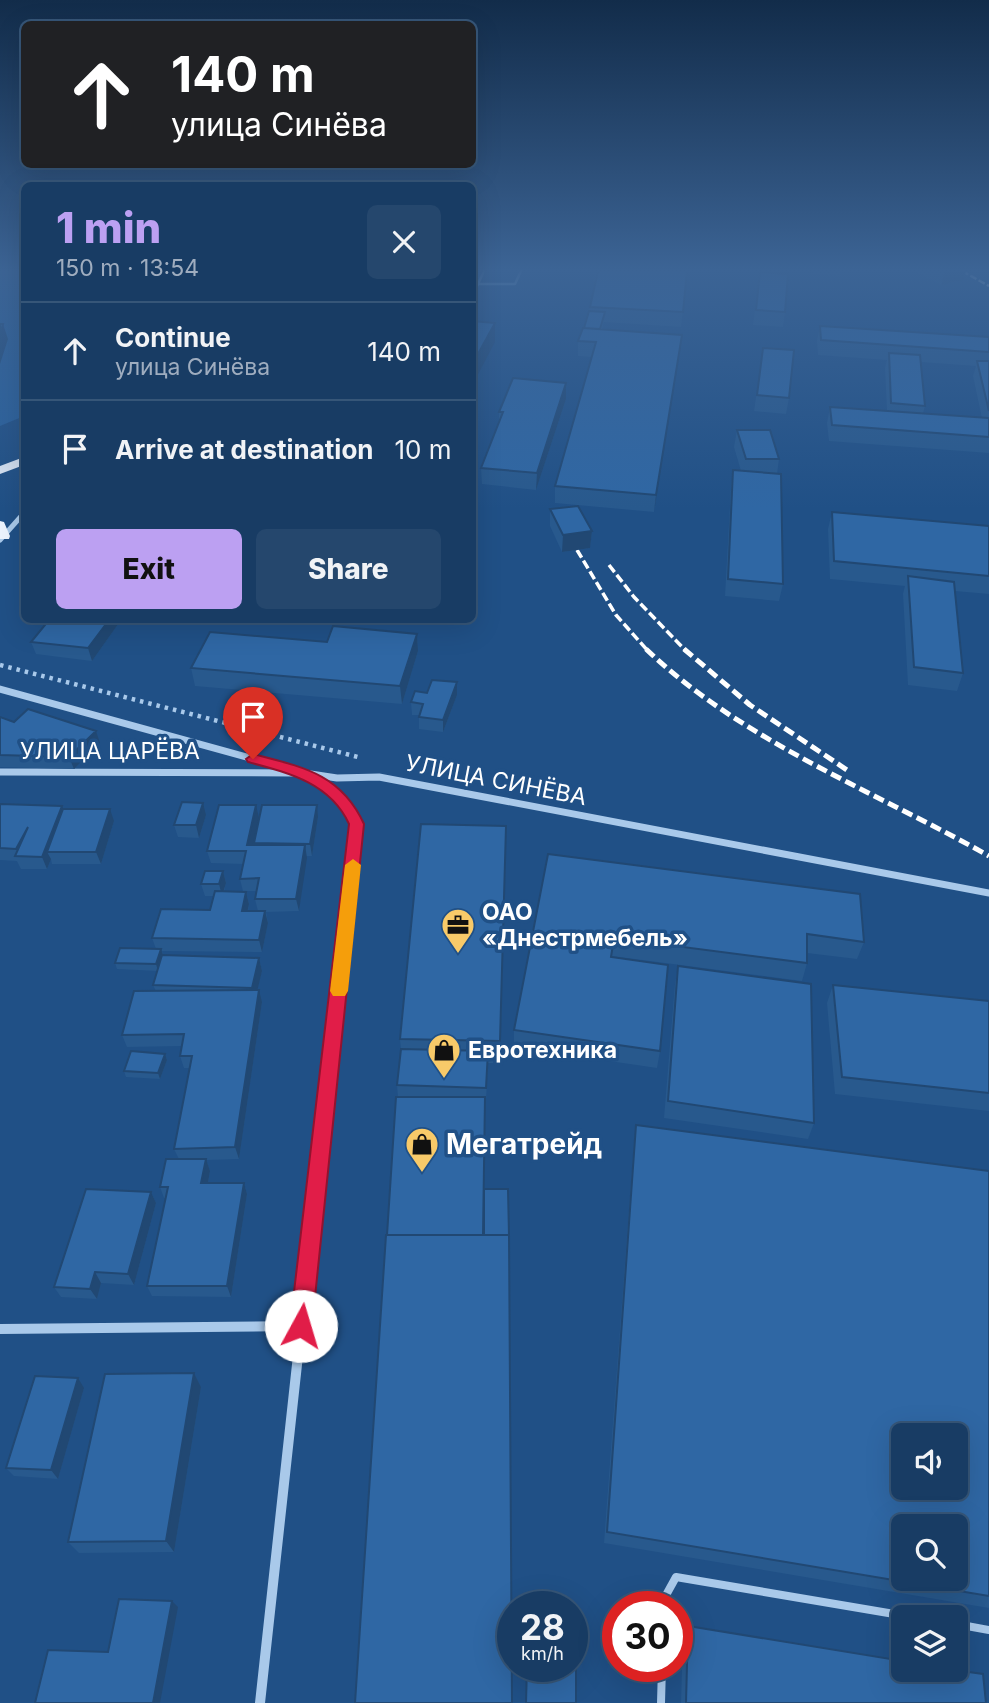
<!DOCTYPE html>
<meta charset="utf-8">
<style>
:root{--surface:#183c64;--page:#25476d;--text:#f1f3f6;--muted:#9fadbf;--line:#365678;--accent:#bca0f2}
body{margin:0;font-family:Inter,sans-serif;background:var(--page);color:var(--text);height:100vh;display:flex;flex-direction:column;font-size:26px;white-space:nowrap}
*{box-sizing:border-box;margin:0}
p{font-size:23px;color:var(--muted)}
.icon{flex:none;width:38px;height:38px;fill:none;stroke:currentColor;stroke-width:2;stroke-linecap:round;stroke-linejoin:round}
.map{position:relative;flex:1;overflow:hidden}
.panel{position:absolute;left:21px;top:182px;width:455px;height:441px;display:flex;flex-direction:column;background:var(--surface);border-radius:10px;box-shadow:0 7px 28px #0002,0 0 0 2px var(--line)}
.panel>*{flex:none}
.top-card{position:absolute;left:21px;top:21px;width:455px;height:147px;border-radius:10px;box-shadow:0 7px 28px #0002,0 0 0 2px var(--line);background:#202124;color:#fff;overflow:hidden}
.controls{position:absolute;left:891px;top:1423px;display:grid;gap:14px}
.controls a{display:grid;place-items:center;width:77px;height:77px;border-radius:10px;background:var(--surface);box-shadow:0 7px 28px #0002,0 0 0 2px var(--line);font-size:35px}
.speed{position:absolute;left:497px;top:1591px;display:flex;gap:14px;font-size:35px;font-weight:700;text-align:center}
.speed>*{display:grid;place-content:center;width:91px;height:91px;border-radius:50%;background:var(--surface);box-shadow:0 7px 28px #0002,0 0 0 2px var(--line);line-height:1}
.speed small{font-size:18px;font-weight:400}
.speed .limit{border:10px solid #d22;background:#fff;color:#111}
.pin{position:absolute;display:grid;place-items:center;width:60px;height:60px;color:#fff;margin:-72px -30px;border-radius:50% 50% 50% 0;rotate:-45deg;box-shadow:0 0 7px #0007}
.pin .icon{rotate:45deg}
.me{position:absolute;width:77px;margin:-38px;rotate:6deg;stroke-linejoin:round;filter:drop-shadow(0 0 5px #0008)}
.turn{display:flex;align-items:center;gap:24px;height:147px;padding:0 35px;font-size:32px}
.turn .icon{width:91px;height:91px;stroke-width:2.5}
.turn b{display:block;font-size:49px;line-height:60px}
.round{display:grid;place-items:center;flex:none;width:74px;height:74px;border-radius:10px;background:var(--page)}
.headline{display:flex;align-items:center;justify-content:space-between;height:119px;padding:0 35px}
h1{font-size:42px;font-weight:800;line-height:52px;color:var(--accent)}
.action{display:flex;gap:14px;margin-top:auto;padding:14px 35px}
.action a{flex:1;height:80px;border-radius:10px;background:var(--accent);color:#111;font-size:28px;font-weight:800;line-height:80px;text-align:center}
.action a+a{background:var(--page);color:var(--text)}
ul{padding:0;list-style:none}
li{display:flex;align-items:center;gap:21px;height:98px;padding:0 35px;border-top:2px solid var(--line)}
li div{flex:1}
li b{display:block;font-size:26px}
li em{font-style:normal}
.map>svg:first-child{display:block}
.green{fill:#29629f}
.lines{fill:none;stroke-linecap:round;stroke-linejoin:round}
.path{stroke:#a9c9ea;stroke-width:4.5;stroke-dasharray:3.5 5;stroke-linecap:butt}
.service-far1{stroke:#a9c9ea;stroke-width:2.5}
.service{stroke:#a9c9ea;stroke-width:8}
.minor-far3{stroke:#a9c9ea;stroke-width:5}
.minor-far2{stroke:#a9c9ea;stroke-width:7}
.minor-far1{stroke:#a9c9ea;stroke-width:9}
.minor{stroke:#a9c9ea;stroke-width:10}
.primary{fill:#edf4fe;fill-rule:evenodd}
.rail-far2{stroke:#fff;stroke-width:2.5;stroke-dasharray:7 2.5;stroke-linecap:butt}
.rail-far1{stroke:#fff;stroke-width:3.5;stroke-dasharray:9 3.5;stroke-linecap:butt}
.rail{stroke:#fff;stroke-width:5;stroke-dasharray:11 5;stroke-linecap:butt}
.wall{fill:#28598d;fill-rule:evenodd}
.shaded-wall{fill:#214873}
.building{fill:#2f67a4;stroke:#214873;stroke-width:2;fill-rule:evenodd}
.route{fill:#e11d48;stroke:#92132f;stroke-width:2}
.slow{fill:#f59e0b}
.labels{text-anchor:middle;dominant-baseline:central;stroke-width:7;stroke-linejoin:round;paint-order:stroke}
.street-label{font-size:23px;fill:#fff;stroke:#205086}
.poi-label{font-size:23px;font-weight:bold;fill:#fff;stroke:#205086;text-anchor:start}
.near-poi-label{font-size:28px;font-weight:bold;fill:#fff;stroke:#205086;text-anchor:start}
</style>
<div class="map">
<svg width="989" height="1703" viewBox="0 0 989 1703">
<rect width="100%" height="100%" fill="#205086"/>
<path class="green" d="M 0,271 L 24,271 L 24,416 L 0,426 Z"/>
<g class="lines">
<path class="path" d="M 0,665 L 358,757"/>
<path class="service-far1" d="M 472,284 L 515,284 L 521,271
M 472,297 L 484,271"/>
<path class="service" d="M 660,1606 L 676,1577 L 912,1617
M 956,1624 L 989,1630
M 661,1703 L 662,1666"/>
<path class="minor-far3" d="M 0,540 L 24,513"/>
<path class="minor-far2" d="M 0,689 L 304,773 L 337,778 L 379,777 L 989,893
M 0,772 L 293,773
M 308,775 L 336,795 L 356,824 L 345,921"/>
<path class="minor-far1" d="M 308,1266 L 346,920"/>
<path class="minor" d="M 0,1329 L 301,1326
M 260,1703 L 308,1264"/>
<path class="primary" d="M 24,457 L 24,465 L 0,474 L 0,466 Z
M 0,521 L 4,522 L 10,536 L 9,539 L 0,539 Z"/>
<path class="rail-far2" d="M 962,271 L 989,286"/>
<path class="rail-far1" d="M 577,550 L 616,615 L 648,651
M 609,565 L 634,597 L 686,651"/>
<path class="rail" d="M 646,649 C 742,741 874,791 989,856
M 684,649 L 750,705 L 850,772"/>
</g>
<path class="wall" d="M 594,271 L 687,271 L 681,327 L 604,322 L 602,329 L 680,350 L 654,512 L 555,503 L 555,486 L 592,357 L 578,356 L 578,341 L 589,311 L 596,282 L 593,282 Z
M 811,271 L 841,271 L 840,276 L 811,274 Z
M 914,271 L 966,271 L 963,280 L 941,285 Z
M 760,272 L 785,312 L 783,327 L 753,325 Z
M 820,326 L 989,337 L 989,453 L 829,441 L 827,423 L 830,407 L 887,411 L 885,368 L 887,360 L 818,355 L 817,341 ZM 921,362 L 976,366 L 973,376 L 982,418 L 923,413 L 925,406 Z
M 761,363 L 789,398 L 786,414 L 754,411 Z
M 566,383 L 566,399 L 536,490 L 482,484 L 481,468 L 499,424 L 499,412 Z
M 737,430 L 779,459 L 777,474 L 783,584 L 779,601 L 725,596 L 731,487 L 733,470 L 741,471 L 734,447 Z
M 550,509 L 592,531 L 590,548 L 562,552 L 550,526 Z
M 832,512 L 989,526 L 989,594 L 955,591 L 963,673 L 957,691 L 908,685 L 903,594 L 905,586 L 830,579 L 828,529 Z
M 49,620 L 121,620 L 92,661 L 36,654 L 31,642 Z
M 417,634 L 418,651 L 402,704 L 195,686 L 191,668 L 327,642 Z
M 457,682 L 457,695 L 443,732 L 419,729 L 419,715 L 412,715 L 411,702 L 427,693 Z
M 0,717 L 14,722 L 100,743 L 74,769 L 0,767 Z
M 0,804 L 62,806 L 63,810 L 114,821 L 101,864 L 52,864 L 51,859 L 47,869 L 21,869 L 17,861 L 0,860 Z
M 206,815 L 199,838 L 178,837 L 174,825 Z
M 318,817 L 312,856 L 306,856 L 299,911 L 266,912 L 268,923 L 262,952 L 162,951 L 163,955 L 259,958 L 262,971 L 257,990 L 262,1002 L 239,1159 L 206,1160 L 210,1171 L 208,1183 L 244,1183 L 247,1194 L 231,1297 L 152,1296 L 147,1286 L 166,1198 L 164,1198 L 160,1187 L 179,1159 L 174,1149 L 190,1068 L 184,1068 L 180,1056 L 182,1046 L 127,1047 L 122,1035 L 156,991 L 153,985 L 158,971 L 117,969 L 115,963 L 156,949 L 152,938 L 210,910 L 214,896 L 205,896 L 201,884 L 223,871 L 226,883 L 224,892 L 246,892 L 249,904 L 248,911 L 258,911 L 255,899 L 257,891 L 243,891 L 240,879 L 243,864 L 211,863 L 207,851 L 259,818 L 253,845 L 254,845 L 254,843 Z
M 506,849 L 500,1063 L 488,1063 L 486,1100 L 485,1100 L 387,1235 L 398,1097 L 397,1085 L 401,1049 L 400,1039 Z
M 548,854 L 864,942 L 857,959 L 807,953 L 807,963 L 802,981 L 612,956 L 611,957 L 660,1051 L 657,1068 L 514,1047 L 514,1030 Z
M 678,966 L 814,1123 L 808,1139 L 664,1118 L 675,984 Z
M 833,985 L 989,1001 L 989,1111 L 835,1094 L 827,1003 Z
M 165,1054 L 167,1060 L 160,1079 L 126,1077 L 124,1071 Z
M 636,1125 L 989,1171 L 989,1608 L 604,1543 L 634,1142 Z
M 151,1192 L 156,1203 L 134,1285 L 101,1283 L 97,1299 L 61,1297 L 54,1287 Z
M 194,1373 L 201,1387 L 174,1552 L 79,1553 L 68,1542 Z
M 84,1388 L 58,1479 L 14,1476 L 6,1468 Z
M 688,1626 L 986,1703 L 681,1703 L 683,1635 Z"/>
<path class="shaded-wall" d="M 945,271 L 966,271 L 963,280 L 941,285 Z
M 495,323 L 495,342 L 472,386 L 472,365 Z
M 3,324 L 8,339 L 0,364 L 0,334 Z
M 682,335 L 680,350 L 654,512 L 656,495 Z
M 566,383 L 566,399 L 536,490 L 537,473 Z
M 592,531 L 590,548 L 562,552 L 563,535 Z
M 109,620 L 121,620 L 92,661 L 88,648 Z
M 417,634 L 418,651 L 402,704 L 400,686 Z
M 457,682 L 457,695 L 443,732 L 443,720 Z
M 96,731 L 100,743 L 74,769 L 69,757 Z
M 203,803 L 206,815 L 199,838 L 196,825 Z
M 256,805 L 259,818 L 250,858 L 247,845 Z
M 317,805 L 318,817 L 312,856 L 310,844 Z
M 62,806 L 67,819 L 47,852 L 51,859 L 47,869 L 42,857 Z
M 110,809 L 114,821 L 101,864 L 96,852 Z
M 305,845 L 307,858 L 299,911 L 296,899 Z
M 223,871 L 226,883 L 222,896 L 219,884 Z
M 246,892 L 249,904 L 245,923 L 242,911 Z
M 265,911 L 268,923 L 262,952 L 259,940 Z
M 161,949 L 163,955 L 158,971 L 156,964 Z
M 259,958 L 262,971 L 255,1000 L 252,988 Z
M 259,990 L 262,1002 L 239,1159 L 235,1147 Z
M 165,1054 L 167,1060 L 160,1079 L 158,1073 Z
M 206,1159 L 210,1171 L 206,1194 L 201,1183 Z
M 244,1183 L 247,1194 L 231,1297 L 227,1286 Z
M 151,1192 L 156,1203 L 134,1285 L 128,1274 Z
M 95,1272 L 101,1283 L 97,1299 L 90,1289 Z
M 194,1373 L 201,1387 L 174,1552 L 166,1541 Z
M 78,1378 L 84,1388 L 58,1479 L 51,1470 Z
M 172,1601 L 178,1607 L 160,1703 L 153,1703 Z"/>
<path class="building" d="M 598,271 L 687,271 L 683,312 L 590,307 Z
M 760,272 L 788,274 L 785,312 L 756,310 Z
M 589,311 L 605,312 L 600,329 L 584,328 Z
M 472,321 L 495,323 L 472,365 Z
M 0,324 L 3,324 L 0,334 Z
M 820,326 L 989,337 L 989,352 L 821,340 Z
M 583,328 L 682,335 L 656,495 L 555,486 L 596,342 L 578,341 Z
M 763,348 L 794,350 L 789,398 L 757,395 Z
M 889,353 L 920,355 L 925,406 L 891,403 Z
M 977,361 L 989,361 L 989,411 Z
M 513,378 L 566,383 L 537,473 L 481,468 L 503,412 L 499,412 Z
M 830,407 L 989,418 L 989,437 L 832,425 Z
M 737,430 L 770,430 L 779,459 L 746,459 Z
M 733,470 L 781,474 L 783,584 L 728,579 Z
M 578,506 L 592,531 L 563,535 L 550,509 Z
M 832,512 L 989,526 L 989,576 L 834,561 Z
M 908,576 L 954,582 L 963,673 L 914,667 Z
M 49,620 L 109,620 L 88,648 L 31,642 Z
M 333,626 L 417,634 L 400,686 L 191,668 L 210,632 L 327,642 Z
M 432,680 L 457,682 L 443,720 L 419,717 L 423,704 L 411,702 L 415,691 L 427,693 Z
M 28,709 L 96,731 L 69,757 L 0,755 L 0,717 L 14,722 Z
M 182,802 L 203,803 L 196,825 L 174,825 Z
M 0,804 L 62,806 L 42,857 L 15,856 L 28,827 L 16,849 L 0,848 Z
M 219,805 L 256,805 L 247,845 L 305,845 L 296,899 L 255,899 L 259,878 L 240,879 L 246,851 L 207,851 Z
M 262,805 L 317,805 L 310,844 L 254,843 Z
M 63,809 L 110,809 L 96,852 L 47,852 Z
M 421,824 L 506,826 L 500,1041 L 400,1039 Z
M 548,854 L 860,894 L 864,942 L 807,934 L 807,963 L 614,938 L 611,957 L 668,965 L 660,1051 L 514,1030 Z
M 205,871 L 223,871 L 219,884 L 201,884 Z
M 215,891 L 246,892 L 242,911 L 265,911 L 259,940 L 152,938 L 161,909 L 210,910 Z
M 120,948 L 161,949 L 156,964 L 115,963 Z
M 162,955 L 259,958 L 252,988 L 153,985 Z
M 678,966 L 811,984 L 814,1123 L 668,1101 Z
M 833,985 L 989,1001 L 989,1093 L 842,1077 Z
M 259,990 L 235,1147 L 174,1149 L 192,1056 L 180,1056 L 184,1034 L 122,1035 L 134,991 Z
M 401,1049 L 488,1051 L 486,1088 L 397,1085 Z
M 131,1051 L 165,1054 L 158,1073 L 124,1071 Z
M 396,1097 L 485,1097 L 483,1235 L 387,1235 Z
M 636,1125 L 989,1171 L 989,1596 L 607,1532 ZM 903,1435 L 956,1435 L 956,1488 L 903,1488 ZM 903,1526 L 956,1526 L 956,1578 L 903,1578 Z
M 166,1159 L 206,1159 L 201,1183 L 244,1183 L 227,1286 L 147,1286 L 168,1187 L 160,1187 Z
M 86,1189 L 151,1192 L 128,1274 L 95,1272 L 90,1289 L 54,1287 Z
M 484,1189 L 508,1189 L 509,1235 L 484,1235 Z
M 386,1235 L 509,1235 L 512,1703 L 355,1703 Z
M 194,1373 L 166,1541 L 68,1542 L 105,1374 Z
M 35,1376 L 78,1378 L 51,1470 L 6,1468 Z
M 119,1599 L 172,1601 L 153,1703 L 35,1703 L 48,1650 L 108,1652 Z
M 572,1616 L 576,1616 L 576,1703 L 526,1703 L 527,1666 L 572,1666 Z
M 688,1626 L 903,1661 L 903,1670 L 954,1670 L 983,1674 L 986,1703 L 686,1703 Z"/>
<linearGradient id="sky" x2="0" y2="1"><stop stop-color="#122c4a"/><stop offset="0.53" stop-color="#3c6495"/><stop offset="1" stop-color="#3c6495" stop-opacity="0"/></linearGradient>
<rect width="989" height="509" fill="url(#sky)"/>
<path class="route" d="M 253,754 C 303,767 341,774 364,824 L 312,1326 L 309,1334 L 301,1338 L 293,1334 L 290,1326 L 349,824 C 330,783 289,773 248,762 L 246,759 Z"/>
<path class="slow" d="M 353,859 L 361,865 L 348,991 L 345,996 L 333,996 L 330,991 L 345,865 Z"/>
<defs>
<symbol id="office-pin" viewBox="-11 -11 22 30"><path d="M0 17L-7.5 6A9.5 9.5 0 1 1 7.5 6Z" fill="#f8ca69" stroke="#205086"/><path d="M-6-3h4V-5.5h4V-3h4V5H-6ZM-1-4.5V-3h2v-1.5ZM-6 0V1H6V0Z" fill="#111"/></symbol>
<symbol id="shop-pin" viewBox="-11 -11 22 30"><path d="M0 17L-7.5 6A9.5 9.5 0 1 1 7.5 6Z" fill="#f8ca69" stroke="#205086"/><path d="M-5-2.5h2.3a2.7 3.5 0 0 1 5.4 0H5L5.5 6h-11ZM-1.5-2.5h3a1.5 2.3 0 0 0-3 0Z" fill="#111"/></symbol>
</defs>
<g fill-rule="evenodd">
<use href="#office-pin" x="439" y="906" width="38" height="52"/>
<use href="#shop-pin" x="425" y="1031" width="38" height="52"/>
<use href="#shop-pin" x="403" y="1125" width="38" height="52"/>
</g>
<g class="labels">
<g class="street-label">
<text x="110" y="751">УЛИЦА ЦАРЁВА</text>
<text transform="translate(496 780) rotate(11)">УЛИЦА СИНЁВА</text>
</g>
<g class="poi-label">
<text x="482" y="912">ОАО<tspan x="482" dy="26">«Днестрмебель»</tspan></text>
<text x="468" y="1050">Евротехника</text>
</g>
<g class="near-poi-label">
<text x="446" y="1144">Мегатрейд</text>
</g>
</g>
</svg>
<div class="controls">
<a><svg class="icon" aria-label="sound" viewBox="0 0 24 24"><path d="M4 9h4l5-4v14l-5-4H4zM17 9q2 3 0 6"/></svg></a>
<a><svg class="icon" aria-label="search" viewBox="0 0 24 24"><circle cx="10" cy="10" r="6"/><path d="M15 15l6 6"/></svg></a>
<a><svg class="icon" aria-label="layers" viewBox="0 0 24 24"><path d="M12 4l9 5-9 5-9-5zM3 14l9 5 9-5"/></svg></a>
</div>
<div class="speed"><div>28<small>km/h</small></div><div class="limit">30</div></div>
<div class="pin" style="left:253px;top:759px;background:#d93025"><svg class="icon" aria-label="arrive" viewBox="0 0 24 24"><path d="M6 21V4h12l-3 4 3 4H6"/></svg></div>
<svg class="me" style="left:301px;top:1326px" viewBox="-20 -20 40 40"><circle r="19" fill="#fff"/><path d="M0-13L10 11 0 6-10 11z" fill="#e11d48"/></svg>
<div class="top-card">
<div class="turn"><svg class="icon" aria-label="ahead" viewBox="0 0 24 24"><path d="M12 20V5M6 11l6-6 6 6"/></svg><div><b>140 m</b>улица Синёва</div></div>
</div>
<section class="panel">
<div class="headline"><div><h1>1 min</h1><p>150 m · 13:54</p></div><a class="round"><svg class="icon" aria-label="close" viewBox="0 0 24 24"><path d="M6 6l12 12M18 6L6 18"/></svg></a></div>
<ul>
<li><svg class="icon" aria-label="ahead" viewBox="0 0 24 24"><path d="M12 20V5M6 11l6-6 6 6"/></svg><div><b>Continue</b><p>улица Синёва</p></div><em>140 m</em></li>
<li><svg class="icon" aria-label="arrive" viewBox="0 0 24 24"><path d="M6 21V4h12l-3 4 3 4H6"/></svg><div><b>Arrive at destination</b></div><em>10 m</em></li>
</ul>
<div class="action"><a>Exit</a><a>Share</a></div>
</section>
</div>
